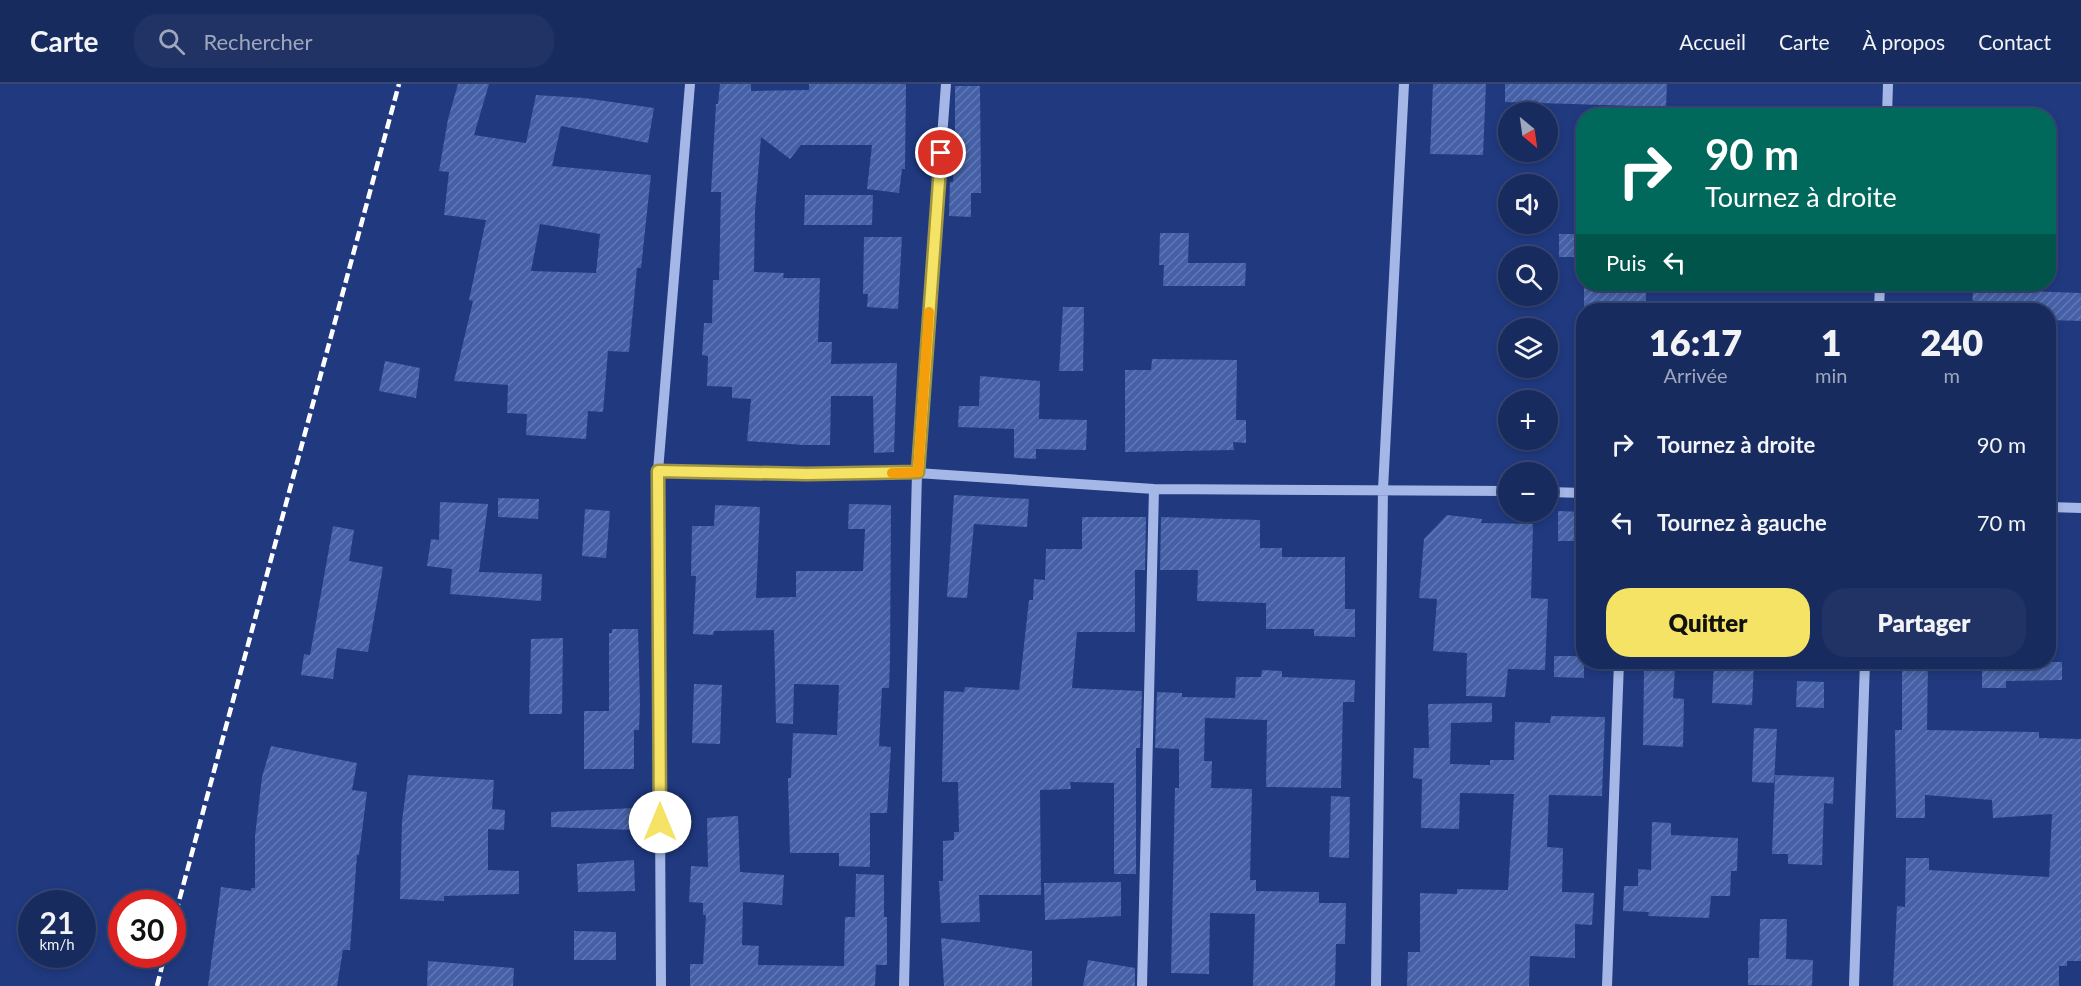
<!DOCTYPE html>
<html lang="fr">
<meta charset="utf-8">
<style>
:root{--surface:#182b5f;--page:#213365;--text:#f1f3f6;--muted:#9fa7bd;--line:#364774;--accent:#f4e365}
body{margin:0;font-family:Lato,sans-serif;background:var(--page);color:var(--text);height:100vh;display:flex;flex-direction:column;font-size:22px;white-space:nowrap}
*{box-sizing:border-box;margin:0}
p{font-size:20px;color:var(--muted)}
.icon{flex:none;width:33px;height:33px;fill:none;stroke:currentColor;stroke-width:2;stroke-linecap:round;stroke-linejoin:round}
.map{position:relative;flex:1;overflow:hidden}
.side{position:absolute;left:1576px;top:219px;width:480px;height:366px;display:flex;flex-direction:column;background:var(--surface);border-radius:24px;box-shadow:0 3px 9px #0003,0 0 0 2px var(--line)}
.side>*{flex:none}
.guide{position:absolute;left:1576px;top:24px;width:480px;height:183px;border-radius:24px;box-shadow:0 3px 9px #0003,0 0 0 2px var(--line);background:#00695c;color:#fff;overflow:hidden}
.needle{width:39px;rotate:151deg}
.fabs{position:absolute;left:1498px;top:18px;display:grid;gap:12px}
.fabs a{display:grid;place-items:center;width:60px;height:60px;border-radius:50%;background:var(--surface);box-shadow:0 3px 9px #0003,0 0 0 2px var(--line);font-size:30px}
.speed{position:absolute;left:18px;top:806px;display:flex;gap:12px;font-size:30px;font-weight:700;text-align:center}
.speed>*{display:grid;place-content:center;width:78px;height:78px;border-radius:50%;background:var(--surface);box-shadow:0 3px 9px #0003,0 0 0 2px var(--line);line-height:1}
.speed small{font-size:15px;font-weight:400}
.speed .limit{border:9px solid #d22;background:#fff;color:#111}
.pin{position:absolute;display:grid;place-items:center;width:51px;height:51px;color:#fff;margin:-26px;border:3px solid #fff;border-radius:50%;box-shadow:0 2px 6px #0007}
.me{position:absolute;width:66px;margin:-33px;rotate:0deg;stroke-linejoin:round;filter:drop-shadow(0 0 4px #0008)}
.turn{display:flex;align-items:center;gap:21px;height:126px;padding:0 30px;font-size:27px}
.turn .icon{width:78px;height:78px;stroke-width:2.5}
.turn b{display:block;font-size:42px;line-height:51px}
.then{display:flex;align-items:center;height:57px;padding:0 30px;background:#0003;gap:12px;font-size:22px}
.eta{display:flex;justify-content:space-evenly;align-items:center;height:102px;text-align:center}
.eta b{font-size:36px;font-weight:800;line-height:42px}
.button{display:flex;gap:12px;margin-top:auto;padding:12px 30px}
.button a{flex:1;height:69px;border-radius:24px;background:var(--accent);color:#111;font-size:24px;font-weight:800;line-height:69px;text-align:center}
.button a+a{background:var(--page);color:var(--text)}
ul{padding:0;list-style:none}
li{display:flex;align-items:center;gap:18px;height:78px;padding:0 30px}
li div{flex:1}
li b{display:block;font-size:22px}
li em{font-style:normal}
header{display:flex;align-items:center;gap:36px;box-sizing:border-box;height:84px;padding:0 30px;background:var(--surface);border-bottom:2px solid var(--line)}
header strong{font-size:28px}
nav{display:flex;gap:33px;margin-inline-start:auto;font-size:21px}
.search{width:420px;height:54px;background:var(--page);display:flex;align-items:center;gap:15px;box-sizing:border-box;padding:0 21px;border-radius:24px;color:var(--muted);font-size:22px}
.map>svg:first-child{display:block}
.building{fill:url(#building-hatch);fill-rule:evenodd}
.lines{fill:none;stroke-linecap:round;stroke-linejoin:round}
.minor{stroke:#a5b7e7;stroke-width:10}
.rail{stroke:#fff;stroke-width:4.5;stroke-dasharray:10 4.5;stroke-linecap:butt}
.route-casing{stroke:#9f9442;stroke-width:15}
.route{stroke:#f4e365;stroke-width:10}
.slow{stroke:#f59e0b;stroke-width:10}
</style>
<header>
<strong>Carte</strong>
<div class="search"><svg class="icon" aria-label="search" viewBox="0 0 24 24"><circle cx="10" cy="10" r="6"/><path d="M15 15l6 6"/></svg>Rechercher</div>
<nav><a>Accueil</a><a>Carte</a><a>À propos</a><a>Contact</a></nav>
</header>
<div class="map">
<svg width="2081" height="902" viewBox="0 0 2081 902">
<defs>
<pattern id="building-hatch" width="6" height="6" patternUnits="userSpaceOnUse" patternTransform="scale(1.5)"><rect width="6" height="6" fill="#4560a6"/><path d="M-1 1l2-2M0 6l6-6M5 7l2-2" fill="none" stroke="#6178b3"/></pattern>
</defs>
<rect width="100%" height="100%" fill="#20397f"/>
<path class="building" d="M 458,0 L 489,0 L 474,51 L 526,59 L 536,11 L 584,14 L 654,24 L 648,59 L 561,42 L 552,82 L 651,91 L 641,184 L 637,184 L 629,268 L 608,267 L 603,328 L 588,327 L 586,355 L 526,351 L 527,330 L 507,329 L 508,301 L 454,297 L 473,217 L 469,216 L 486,136 L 444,131 L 449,88 L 439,87 L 448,35 ZM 540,140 L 600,150 L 596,189 L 531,187 Z
M 720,0 L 751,0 L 751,7 L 809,6 L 809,0 L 906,0 L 905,85 L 902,85 L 899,109 L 867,105 L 872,61 L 801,61 L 790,75 L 761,53 L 755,127 L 754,188 L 784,189 L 783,194 L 820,194 L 818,258 L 832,258 L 831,280 L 897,279 L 894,368 L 874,369 L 873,312 L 831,312 L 830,361 L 804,361 L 747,357 L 751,315 L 732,314 L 732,303 L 707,302 L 708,272 L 702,271 L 704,239 L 712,239 L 713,196 L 719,196 L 721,108 L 711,108 L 716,20 L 718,20 Z
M 1433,0 L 1486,0 L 1483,71 L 1430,70 Z
M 1505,0 L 1667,0 L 1666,23 L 1505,18 Z
M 955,2 L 980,2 L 981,109 L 971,109 L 971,133 L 949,132 L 950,98 L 953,98 L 955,66 Z
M 805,111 L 873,111 L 872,141 L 804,141 Z
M 1160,149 L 1189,149 L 1188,179 L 1246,179 L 1245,202 L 1163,202 L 1164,181 L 1159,181 Z
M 1559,150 L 1578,150 L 1579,173 L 1559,173 Z
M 864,153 L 902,153 L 898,225 L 867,223 L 868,210 L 863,210 Z
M 1646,200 L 1646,226 L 1584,226 L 1584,201 Z
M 1973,205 L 2081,209 L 2081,237 L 2049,236 L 2049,226 L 1972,226 Z
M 1063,223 L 1084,223 L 1083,287 L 1059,287 Z
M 1152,275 L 1237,276 L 1236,336 L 1246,336 L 1246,359 L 1233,358 L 1234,366 L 1125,368 L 1125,286 L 1151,286 Z
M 385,277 L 420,284 L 416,314 L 379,307 Z
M 980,292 L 1040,297 L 1039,335 L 1087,336 L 1086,366 L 1036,365 L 1036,375 L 1014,374 L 1014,345 L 958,343 L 959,322 L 979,322 Z
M 954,411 L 1029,415 L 1027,443 L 974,440 L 967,514 L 947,513 Z
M 498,414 L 539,415 L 538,435 L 498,433 Z
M 440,418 L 488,420 L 479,488 L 542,490 L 541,517 L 450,510 L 452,485 L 427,482 L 431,455 L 439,456 Z
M 849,420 L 891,421 L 890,576 L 889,604 L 882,604 L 879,662 L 891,663 L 887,729 L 870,729 L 870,783 L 839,782 L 839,769 L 790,769 L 788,694 L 791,694 L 793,649 L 837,651 L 839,601 L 794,600 L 793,640 L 776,639 L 774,546 L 714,547 L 713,551 L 693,550 L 696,492 L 691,492 L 692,442 L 714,442 L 715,421 L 760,423 L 756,514 L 796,513 L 796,487 L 863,487 L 865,445 L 848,445 Z
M 585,425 L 610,427 L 606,474 L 582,472 Z
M 1558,427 L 1584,428 L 1584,457 L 1558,457 Z
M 1447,431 L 1482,435 L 1481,439 L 1533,440 L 1531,514 L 1548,515 L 1545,586 L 1508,585 L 1505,613 L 1466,612 L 1467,569 L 1433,567 L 1437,515 L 1419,514 L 1424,455 Z
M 1082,433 L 1146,433 L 1145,486 L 1135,486 L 1135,548 L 1077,548 L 1072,604 L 1142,607 L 1140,664 L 1136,664 L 1136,790 L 1114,790 L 1114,699 L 1070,698 L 1071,705 L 1040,706 L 1041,811 L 979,811 L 980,838 L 941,839 L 939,797 L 943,797 L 943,757 L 954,756 L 954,748 L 959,748 L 958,698 L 942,698 L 944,607 L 964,608 L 965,603 L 1019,606 L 1029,516 L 1033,516 L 1034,495 L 1045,496 L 1046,465 L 1082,465 Z
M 1161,433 L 1260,436 L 1260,464 L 1282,464 L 1282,473 L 1345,473 L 1345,525 L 1355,525 L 1355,553 L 1314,552 L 1314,545 L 1266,545 L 1266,519 L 1197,517 L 1198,486 L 1160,486 Z
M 333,442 L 354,446 L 349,477 L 383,483 L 368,568 L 337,564 L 333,595 L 301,591 L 304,570 L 310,571 Z
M 612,545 L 638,545 L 640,620 L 639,646 L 634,646 L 634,685 L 584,685 L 584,627 L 609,627 L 609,549 L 612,549 Z
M 563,554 L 562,630 L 529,630 L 531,555 Z
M 1554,572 L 1584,572 L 1584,594 L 1554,593 Z
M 1714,578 L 1754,578 L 1752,621 L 1712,619 Z
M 1902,578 L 1928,578 L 1927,646 L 2039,648 L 2039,654 L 2081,655 L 2081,877 L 2067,877 L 2067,882 L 2059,882 L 2059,902 L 1893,902 L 1897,822 L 1905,823 L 1906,774 L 1929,774 L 1929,786 L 2049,793 L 2052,730 L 1993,734 L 1992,716 L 1925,711 L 1925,734 L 1896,734 L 1895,646 L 1902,646 Z
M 1982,578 L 2062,578 L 2062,596 L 2006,597 L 2006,604 L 1982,604 Z
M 1644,585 L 1675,586 L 1673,614 L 1684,615 L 1683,663 L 1643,661 Z
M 1262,586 L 1282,587 L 1282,593 L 1355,596 L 1354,618 L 1343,618 L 1341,704 L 1266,703 L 1267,636 L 1205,634 L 1204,677 L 1212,677 L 1211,704 L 1252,705 L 1250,796 L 1256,796 L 1256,807 L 1319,808 L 1319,819 L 1346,819 L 1345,860 L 1336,860 L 1335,902 L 1253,902 L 1255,830 L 1210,829 L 1209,890 L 1171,889 L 1175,704 L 1179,704 L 1179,665 L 1155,664 L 1157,608 L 1182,609 L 1182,613 L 1235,614 L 1236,593 L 1261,593 Z
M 1797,597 L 1824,598 L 1824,624 L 1796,623 Z
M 694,600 L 722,601 L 720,660 L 692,659 Z
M 1492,619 L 1492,638 L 1451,639 L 1450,680 L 1490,681 L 1490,676 L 1514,676 L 1515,638 L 1550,639 L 1551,632 L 1605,633 L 1602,712 L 1549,711 L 1547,763 L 1563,764 L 1562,808 L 1594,809 L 1592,841 L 1575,840 L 1575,874 L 1530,872 L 1529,902 L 1407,902 L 1408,868 L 1420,868 L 1420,809 L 1457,810 L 1457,805 L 1508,806 L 1514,710 L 1460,709 L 1459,745 L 1421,744 L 1422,695 L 1413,694 L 1414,664 L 1429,664 L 1428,620 Z
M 1754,644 L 1777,645 L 1774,699 L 1752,698 Z
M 271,662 L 357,679 L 352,706 L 367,708 L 359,771 L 357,771 L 350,866 L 343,866 L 337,902 L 208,902 L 221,803 L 251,807 L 251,804 L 255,804 L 255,752 L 262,693 Z
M 408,691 L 494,696 L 492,725 L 505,726 L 504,746 L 488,745 L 488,786 L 519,787 L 519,810 L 444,812 L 444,817 L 400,815 L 402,737 Z
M 1775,691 L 1834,693 L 1833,720 L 1824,719 L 1822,781 L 1788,780 L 1788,770 L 1772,770 Z
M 1331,712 L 1350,713 L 1349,774 L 1329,773 Z
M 634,724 L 634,746 L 551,743 L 551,728 Z
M 738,732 L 740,788 L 784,791 L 782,821 L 743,818 L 742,861 L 759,862 L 758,881 L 844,882 L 845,833 L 855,833 L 856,790 L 884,791 L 884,833 L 887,833 L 887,881 L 876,881 L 875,902 L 690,902 L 690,880 L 703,880 L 706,831 L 703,831 L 703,819 L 689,818 L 691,782 L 708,783 L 707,734 Z
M 1652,738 L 1671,739 L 1671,751 L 1738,754 L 1737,787 L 1731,787 L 1730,812 L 1711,812 L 1709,834 L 1648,832 L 1649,828 L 1623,827 L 1624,802 L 1638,802 L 1638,785 L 1651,786 Z
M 634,776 L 635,807 L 578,808 L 577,780 Z
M 1121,798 L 1121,832 L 1045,836 L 1044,799 Z
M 1760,835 L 1787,835 L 1786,875 L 1813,876 L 1812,902 L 1748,901 L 1748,874 L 1759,874 Z
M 574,847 L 616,848 L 616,876 L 574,876 Z
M 941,854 L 1032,867 L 1032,902 L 944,902 Z
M 1088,876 L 1135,884 L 1135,902 L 1083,902 Z
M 428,877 L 514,884 L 513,902 L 427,902 Z"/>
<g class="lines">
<path class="minor" d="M 1887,32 L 1888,0
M 1879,226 L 1880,200
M 658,387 L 807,390 L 917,389 L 1154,405 L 1509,407
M 1548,408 L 1584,409
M 2049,423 L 2081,424
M 661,902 L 658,387 L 690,0
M 904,902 L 917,389 L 946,0
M 1142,902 L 1154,405
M 1376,902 L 1383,405 L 1404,0
M 1607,902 L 1619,578
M 1854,902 L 1865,578"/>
<path class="rail" d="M 172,843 L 399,0
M 157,902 L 165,870"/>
</g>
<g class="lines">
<defs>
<path id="route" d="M 660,738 L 658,387 L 807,390 L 918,388 L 941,69"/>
</defs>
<use href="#route" class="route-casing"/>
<use href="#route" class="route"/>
<path class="slow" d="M 892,389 L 918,388 L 929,228"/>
</g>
</svg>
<div class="fabs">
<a><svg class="needle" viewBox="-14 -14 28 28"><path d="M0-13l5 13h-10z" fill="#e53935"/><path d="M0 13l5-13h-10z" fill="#9fa7bd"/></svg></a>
<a><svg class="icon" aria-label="sound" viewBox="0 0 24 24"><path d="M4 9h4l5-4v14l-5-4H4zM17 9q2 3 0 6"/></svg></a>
<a><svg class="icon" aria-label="search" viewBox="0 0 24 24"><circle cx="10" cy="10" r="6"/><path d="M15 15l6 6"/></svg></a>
<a><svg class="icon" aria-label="layers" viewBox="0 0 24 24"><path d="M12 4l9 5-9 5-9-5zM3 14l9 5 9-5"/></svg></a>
<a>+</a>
<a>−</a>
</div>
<div class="speed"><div>21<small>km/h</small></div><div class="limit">30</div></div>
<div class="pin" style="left:941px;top:69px;background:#d93025"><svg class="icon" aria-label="arrive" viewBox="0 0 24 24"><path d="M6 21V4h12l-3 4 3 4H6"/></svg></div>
<svg class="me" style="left:660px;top:738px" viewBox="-20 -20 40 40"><circle r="19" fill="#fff"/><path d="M0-13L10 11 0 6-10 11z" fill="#f4e365"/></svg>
<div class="guide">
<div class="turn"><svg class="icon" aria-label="right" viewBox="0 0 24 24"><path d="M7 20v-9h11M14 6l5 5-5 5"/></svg><div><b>90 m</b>Tournez à droite</div></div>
<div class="then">Puis<svg class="icon" aria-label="left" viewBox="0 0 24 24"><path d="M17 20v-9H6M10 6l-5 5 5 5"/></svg></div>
</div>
<section class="side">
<div class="eta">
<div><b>16:17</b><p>Arrivée</p></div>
<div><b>1</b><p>min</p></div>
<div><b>240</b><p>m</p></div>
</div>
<ul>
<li><svg class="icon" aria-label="right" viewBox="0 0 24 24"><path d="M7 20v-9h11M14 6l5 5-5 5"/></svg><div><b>Tournez à droite</b></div><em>90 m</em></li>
<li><svg class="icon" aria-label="left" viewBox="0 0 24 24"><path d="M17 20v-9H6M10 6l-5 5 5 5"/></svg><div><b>Tournez à gauche</b></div><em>70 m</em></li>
</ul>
<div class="button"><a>Quitter</a><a>Partager</a></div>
</section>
</div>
